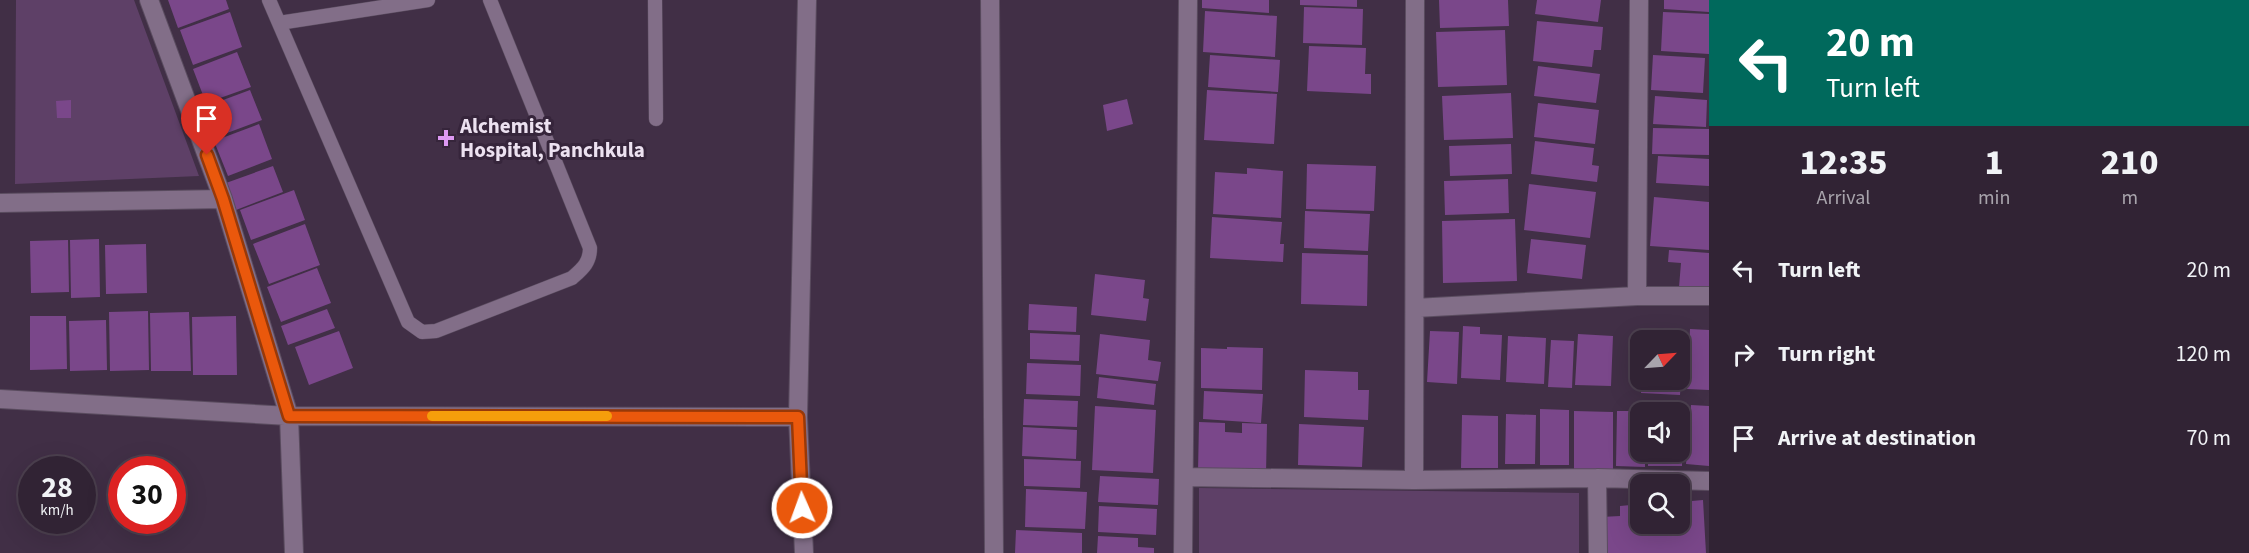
<!DOCTYPE html>
<style>
:root{--surface:#312334;--page:#3d2f40;--text:#f1f3f6;--muted:#a8a4ac;--line:#4c404f}
body{margin:0;font-family:"Source Sans 3",sans-serif;background:var(--page);color:var(--text);height:100vh;display:flex;flex-direction:column;font-size:22px;white-space:nowrap}
*{box-sizing:border-box;margin:0}
p{font-size:20px;color:var(--muted)}
.icon{flex:none;width:33px;height:33px;fill:none;stroke:currentColor;stroke-width:2;stroke-linecap:round;stroke-linejoin:round}
.map{position:relative;flex:1;overflow:hidden}
.details{display:flex;flex-direction:column;background:var(--surface);width:540px}
.details>*{flex:none}
.banner{background:#00695c;color:#fff;overflow:hidden}
.needle{width:39px;rotate:65deg}
.fabs{position:absolute;left:1630px;top:330px;display:grid;gap:12px}
.fabs a{display:grid;place-items:center;width:60px;height:60px;border-radius:12px;background:var(--surface);box-shadow:0 6px 24px #0002,0 0 0 2px var(--line);font-size:30px}
.speed{position:absolute;left:18px;top:456px;display:flex;gap:12px;font-size:30px;font-weight:700;text-align:center}
.speed>*{display:grid;place-content:center;width:78px;height:78px;border-radius:50%;background:var(--surface);box-shadow:0 6px 24px #0002,0 0 0 2px var(--line);line-height:1}
.speed small{font-size:15px;font-weight:400}
.speed .limit{border:9px solid #d22;background:#fff;color:#111}
.pin{position:absolute;display:grid;place-items:center;width:51px;height:51px;color:#fff;margin:-62px -26px;border-radius:50% 50% 50% 0;rotate:-45deg;box-shadow:0 0 6px #0007}
.pin .icon{rotate:45deg}
.me{position:absolute;width:66px;margin:-33px;rotate:358deg;stroke-linejoin:round;filter:drop-shadow(0 0 4px #0008)}
.turn{display:flex;align-items:center;gap:21px;height:126px;padding:0 18px;font-size:27px}
.turn .icon{width:78px;height:78px;stroke-width:2.5}
.turn b{display:block;font-size:42px;line-height:51px}
.eta{display:flex;justify-content:space-evenly;align-items:center;height:102px;text-align:center}
.eta b{font-size:36px;font-weight:800;line-height:42px}
ul{padding:0;list-style:none}
li{display:flex;align-items:center;gap:18px;height:84px;padding:0 18px}
li div{flex:1}
li b{display:block;font-size:22px}
li em{font-style:normal}
main{display:flex;flex:1;min-height:0}
.map>svg:first-child{display:block}
.green{fill:#5e4067}
.building{fill:#7a478a}
.lines{fill:none;stroke-linecap:round;stroke-linejoin:round}
.service-casing{stroke:#5a4c5f;stroke-width:15}
.minor-casing{stroke:#5a4c5f;stroke-width:20}
.service{stroke:#826e88;stroke-width:14}
.minor{stroke:#826e88;stroke-width:18}
.route-casing{stroke:#983908;stroke-width:15}
.route{stroke:#ea580c;stroke-width:10}
.slow{stroke:#f59e0b;stroke-width:10}
.poi-dot{fill:#dd99f3;stroke:#36253b;stroke-width:2}
.labels{text-anchor:middle;dominant-baseline:central;stroke-width:6;stroke-linejoin:round;paint-order:stroke}
.poi-label{font-size:21px;font-weight:bold;fill:#ece1f0;stroke:#36253b;text-anchor:start}
</style>
<main>
<div class="map">
<svg width="1709" height="553" viewBox="0 0 1709 553">
<rect width="100%" height="100%" fill="#412f46"/>
<path class="green" d="M 16,0 L 134,0 L 199,176 L 15,184 Z
M 1199,488 L 1579,493 L 1579,553 L 1199,553 Z"/>
<path class="building" d="M 168,0 L 226,0 L 229,9 L 178,28 Z
M 1202,0 L 1269,0 L 1269,13 L 1202,8 Z
M 1300,0 L 1357,0 L 1357,7 L 1300,5 Z
M 1439,0 L 1508,0 L 1509,26 L 1440,28 Z
M 1537,0 L 1601,0 L 1598,22 L 1535,14 Z
M 1664,0 L 1709,0 L 1709,12 L 1664,9 Z
M 1304,7 L 1363,9 L 1362,45 L 1303,43 Z
M 1205,11 L 1277,16 L 1275,57 L 1203,52 Z
M 230,12 L 242,47 L 193,65 L 180,30 Z
M 1663,12 L 1709,14 L 1709,54 L 1661,51 Z
M 1537,21 L 1603,27 L 1601,50 L 1594,50 L 1592,67 L 1533,61 Z
M 1505,30 L 1507,85 L 1438,87 L 1436,32 Z
M 1309,46 L 1366,48 L 1365,74 L 1371,74 L 1371,94 L 1307,91 Z
M 237,52 L 251,87 L 206,103 L 193,69 Z
M 1210,55 L 1280,60 L 1278,92 L 1208,87 Z
M 1653,55 L 1705,58 L 1703,93 L 1651,90 Z
M 1538,66 L 1600,74 L 1596,103 L 1534,96 Z
M 250,90 L 262,120 L 219,136 L 207,106 Z
M 1207,90 L 1277,94 L 1274,144 L 1204,140 Z
M 1511,93 L 1513,138 L 1444,140 L 1442,96 Z
M 1655,96 L 1707,100 L 1706,127 L 1653,124 Z
M 1127,99 L 1133,124 L 1107,131 L 1103,105 Z
M 71,100 L 71,118 L 57,118 L 56,101 Z
M 1538,103 L 1599,110 L 1595,144 L 1534,137 Z
M 259,124 L 272,159 L 228,176 L 214,141 Z
M 1653,128 L 1709,129 L 1709,155 L 1652,154 Z
M 1535,141 L 1594,148 L 1592,165 L 1599,166 L 1597,182 L 1531,174 Z
M 1511,144 L 1512,174 L 1450,176 L 1449,146 Z
M 1658,156 L 1709,159 L 1709,186 L 1656,183 Z
M 1307,164 L 1376,166 L 1374,211 L 1306,209 Z
M 273,166 L 283,192 L 236,210 L 226,183 Z
M 1247,168 L 1283,171 L 1281,218 L 1213,214 L 1215,172 L 1247,174 Z
M 1508,179 L 1509,213 L 1445,215 L 1444,181 Z
M 1529,184 L 1596,192 L 1590,238 L 1524,230 Z
M 294,190 L 305,220 L 251,240 L 240,210 Z
M 1654,197 L 1709,202 L 1709,250 L 1650,246 Z
M 1305,211 L 1370,214 L 1368,251 L 1304,248 Z
M 1212,217 L 1282,222 L 1280,244 L 1284,244 L 1283,262 L 1210,258 Z
M 1515,219 L 1517,281 L 1443,283 L 1442,221 Z
M 305,224 L 320,265 L 269,284 L 253,244 Z
M 99,239 L 100,297 L 71,298 L 70,240 Z
M 1531,239 L 1586,245 L 1582,279 L 1527,273 Z
M 68,240 L 69,292 L 31,293 L 30,241 Z
M 146,244 L 147,293 L 106,294 L 105,245 Z
M 1669,250 L 1709,253 L 1709,290 L 1679,287 L 1681,263 L 1668,262 Z
M 1302,253 L 1368,255 L 1367,306 L 1301,304 Z
M 317,268 L 331,303 L 281,322 L 267,287 Z
M 1095,274 L 1145,280 L 1143,298 L 1149,299 L 1146,321 L 1091,315 Z
M 1029,304 L 1077,307 L 1076,332 L 1028,330 Z
M 327,309 L 335,328 L 288,345 L 281,326 Z
M 148,311 L 149,370 L 110,371 L 109,312 Z
M 189,312 L 191,371 L 151,371 L 150,313 Z
M 30,316 L 66,316 L 67,369 L 30,370 Z
M 236,316 L 237,375 L 193,375 L 192,317 Z
M 106,320 L 107,370 L 70,371 L 69,321 Z
M 1463,326 L 1480,327 L 1480,334 L 1502,335 L 1500,380 L 1461,378 Z
M 1690,329 L 1709,330 L 1709,390 L 1687,389 Z
M 339,331 L 353,368 L 309,385 L 295,347 Z
M 1430,331 L 1459,332 L 1457,384 L 1427,382 Z
M 1030,333 L 1080,335 L 1079,361 L 1030,359 Z
M 1100,334 L 1150,340 L 1148,360 L 1161,362 L 1158,381 L 1096,374 Z
M 1578,334 L 1613,336 L 1611,386 L 1575,385 Z
M 1644,334 L 1683,337 L 1682,362 L 1680,362 L 1680,340 L 1643,340 Z
M 1508,336 L 1546,338 L 1544,384 L 1506,382 Z
M 1551,340 L 1574,341 L 1572,388 L 1548,387 Z
M 1227,347 L 1263,348 L 1262,390 L 1201,388 L 1201,348 L 1227,349 Z
M 1027,363 L 1081,365 L 1080,396 L 1026,394 Z
M 1305,370 L 1358,372 L 1358,390 L 1369,390 L 1368,420 L 1304,417 Z
M 1099,377 L 1156,384 L 1154,405 L 1097,398 Z
M 1642,380 L 1681,380 L 1680,395 L 1641,393 Z
M 1204,391 L 1263,394 L 1261,423 L 1203,419 Z
M 1024,399 L 1078,401 L 1077,427 L 1023,425 Z
M 1691,405 L 1709,406 L 1709,466 L 1686,464 Z
M 1095,406 L 1156,410 L 1153,473 L 1092,470 Z
M 1540,409 L 1569,410 L 1569,465 L 1540,465 Z
M 1574,411 L 1613,412 L 1613,472 L 1574,471 Z
M 1617,411 L 1641,411 L 1641,452 L 1645,452 L 1645,467 L 1616,466 Z
M 1506,414 L 1536,415 L 1535,464 L 1505,464 Z
M 1462,415 L 1498,416 L 1498,468 L 1461,468 Z
M 1199,422 L 1225,423 L 1225,432 L 1242,433 L 1242,423 L 1267,424 L 1266,474 L 1198,472 Z
M 1299,424 L 1364,427 L 1362,467 L 1298,465 Z
M 1023,427 L 1077,430 L 1076,459 L 1022,456 Z
M 1648,452 L 1682,452 L 1682,466 L 1648,466 Z
M 1024,459 L 1081,461 L 1080,488 L 1024,486 Z
M 1100,476 L 1159,479 L 1158,505 L 1098,502 Z
M 1026,489 L 1087,492 L 1085,529 L 1025,527 Z
M 1703,500 L 1706,553 L 1603,553 L 1601,517 L 1620,516 L 1620,506 L 1641,504 L 1641,524 L 1680,524 L 1680,502 Z
M 1099,506 L 1157,509 L 1156,535 L 1098,532 Z
M 1016,530 L 1082,533 L 1082,553 L 1015,553 Z
M 1098,536 L 1138,538 L 1138,547 L 1154,548 L 1154,553 L 1097,553 Z"/>
<g class="lines">
<defs>
<path id="service" d="M 269,0 L 408,322 L 422,332 L 436,331 L 572,278 C 582,269 590,263 590,248 L 490,0
M 655,0 L 656,119
M 279,23 L 428,0"/>
<path id="minor" d="M 149,0 L 223,199 L 289,416 L 294,553
M 990,0 L 994,553
M 0,203 L 223,199
M 1637,296 L 1639,0
M 1415,308 L 1637,296 L 1709,296
M 0,399 L 289,416 L 798,417
M 1184,477 L 1414,480 L 1597,478 L 1709,481
M 1597,478 L 1598,553
M 1414,480 L 1415,0
M 804,553 L 798,417 L 807,0
M 1183,553 L 1188,0"/>
</defs>
<use href="#service" class="service-casing"/>
<use href="#minor" class="minor-casing"/>
<use href="#service" class="service"/>
<use href="#minor" class="minor"/>
</g>
<g class="lines">
<defs>
<path id="route" d="M 207,155 L 223,199 L 289,416 L 798,417 L 802,508"/>
</defs>
<use href="#route" class="route-casing"/>
<use href="#route" class="route"/>
<path class="slow" d="M 432,416 L 607,416"/>
</g>
<path class="poi-dot" d="M443 129h6v6h6v6h-6v6h-6v-6h-6v-6h6z"/>
<g class="labels">
<g class="poi-label">
<text x="460" y="126">Alchemist<tspan x="460" dy="24">Hospital, Panchkula</tspan></text>
</g>
</g>
</svg>
<div class="fabs">
<a><svg class="needle" viewBox="-14 -14 28 28"><path d="M0-13l5 13h-10z" fill="#e53935"/><path d="M0 13l5-13h-10z" fill="#a8a4ac"/></svg></a>
<a><svg class="icon" aria-label="sound" viewBox="0 0 24 24"><path d="M4 9h4l5-4v14l-5-4H4zM17 9q2 3 0 6"/></svg></a>
<a><svg class="icon" aria-label="search" viewBox="0 0 24 24"><circle cx="10" cy="10" r="6"/><path d="M15 15l6 6"/></svg></a>
</div>
<div class="speed"><div>28<small>km/h</small></div><div class="limit">30</div></div>
<div class="pin" style="left:207px;top:155px;background:#d93025"><svg class="icon" aria-label="arrive" viewBox="0 0 24 24"><path d="M6 21V4h12l-3 4 3 4H6"/></svg></div>
<svg class="me" style="left:802px;top:508px" viewBox="-20 -20 40 40"><circle r="17" fill="#ea580c" stroke="#fff" stroke-width="3"/><path d="M0-11L8 9 0 5-8 9z" fill="#fff"/></svg>
</div>
<section class="details">
<div class="banner">
<div class="turn"><svg class="icon" aria-label="left" viewBox="0 0 24 24"><path d="M17 20v-9H6M10 6l-5 5 5 5"/></svg><div><b>20 m</b>Turn left</div></div>
</div>
<div class="eta">
<div><b>12:35</b><p>Arrival</p></div>
<div><b>1</b><p>min</p></div>
<div><b>210</b><p>m</p></div>
</div>
<ul>
<li><svg class="icon" aria-label="left" viewBox="0 0 24 24"><path d="M17 20v-9H6M10 6l-5 5 5 5"/></svg><div><b>Turn left</b></div><em>20 m</em></li>
<li><svg class="icon" aria-label="right" viewBox="0 0 24 24"><path d="M7 20v-9h11M14 6l5 5-5 5"/></svg><div><b>Turn right</b></div><em>120 m</em></li>
<li><svg class="icon" aria-label="arrive" viewBox="0 0 24 24"><path d="M6 21V4h12l-3 4 3 4H6"/></svg><div><b>Arrive at destination</b></div><em>70 m</em></li>
</ul>
</section>
</main>
